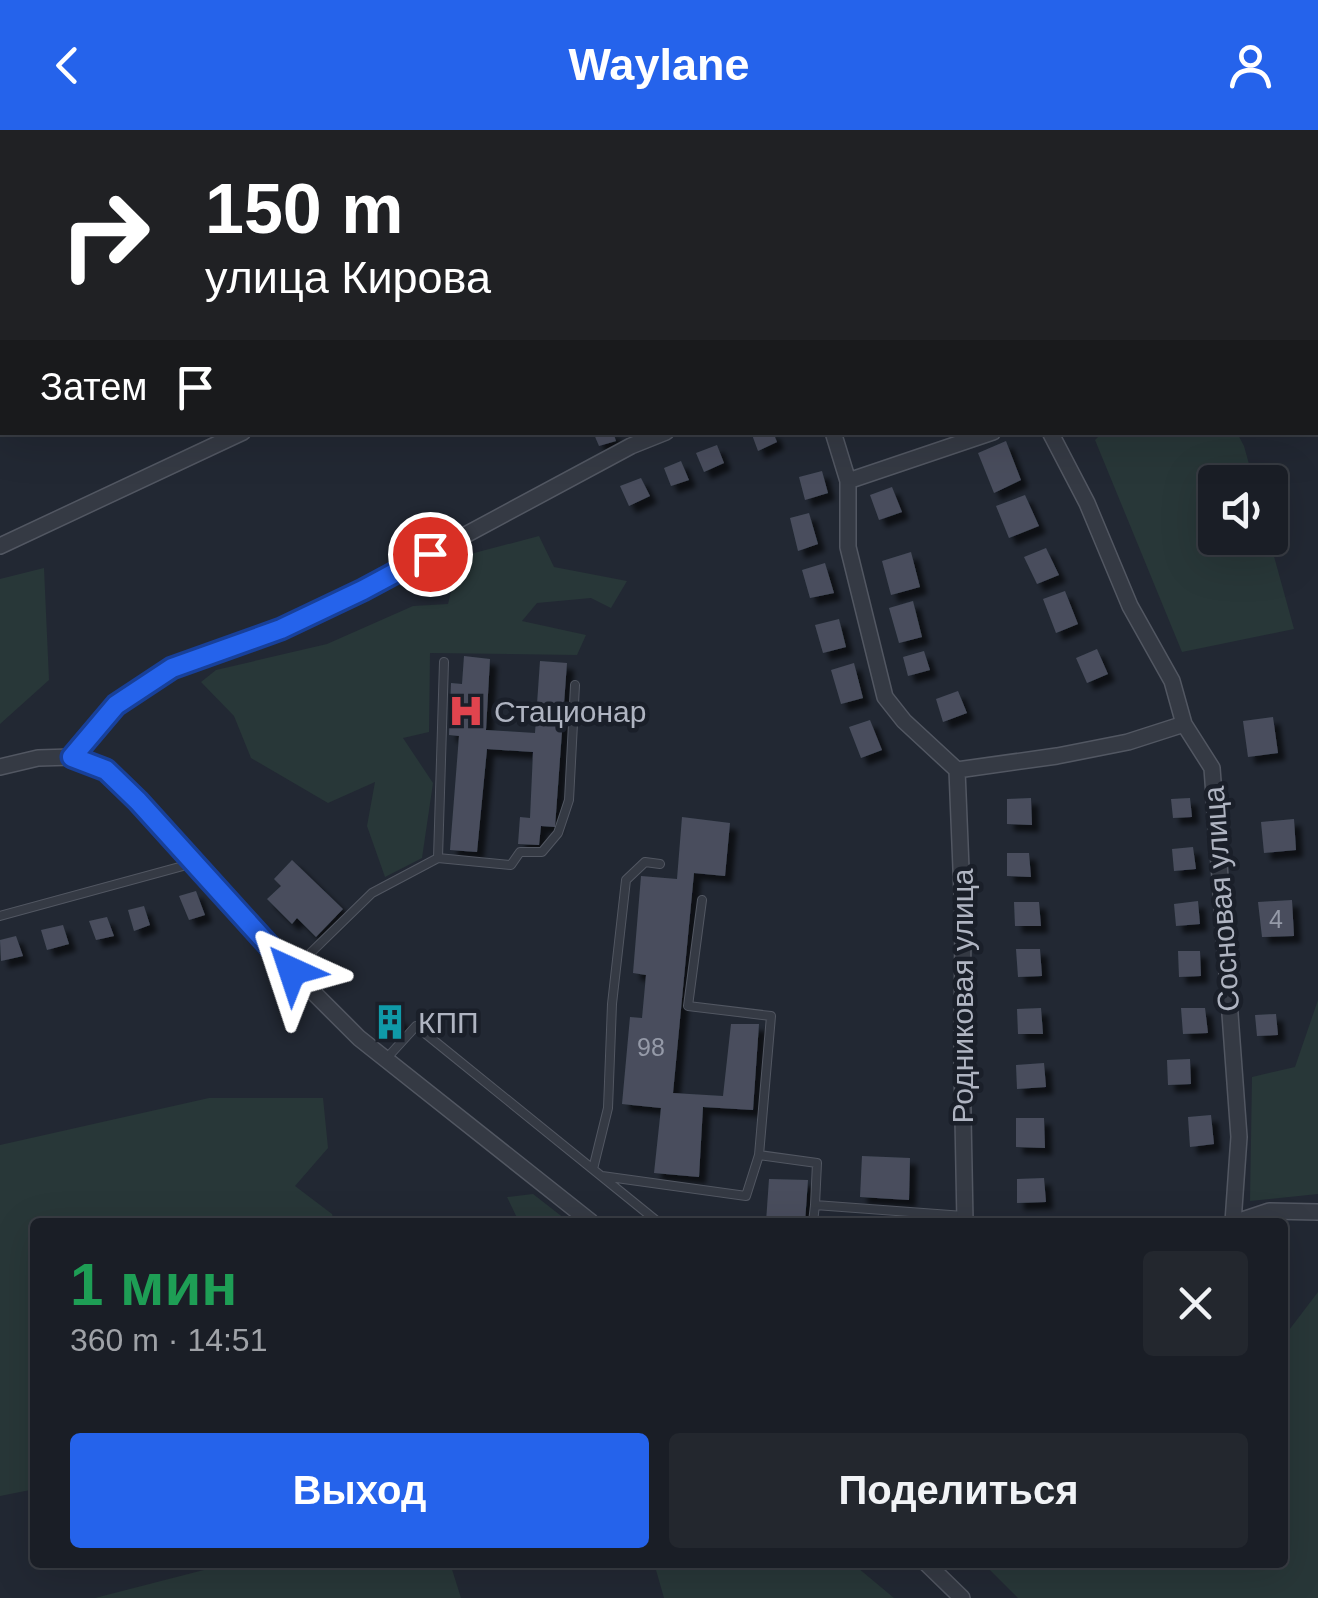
<!DOCTYPE html>
<html lang="ru">
<meta charset="utf-8">
<style>
:root{--surface:#1a1e26;--page:#23272e;--text:#f1f3f6;--muted:#9fa2a7;--line:#383c43;--accent:#2563eb}
body{margin:0;font-family:Arial,sans-serif;background:var(--page);color:var(--text);height:100vh;display:flex;flex-direction:column;font-size:38px;white-space:nowrap}
*{box-sizing:border-box;margin:0}
p{font-size:32px;color:var(--muted)}
.icon{flex:none;width:55px;height:55px;fill:none;stroke:currentColor;stroke-width:2;stroke-linecap:round;stroke-linejoin:round}
.map{position:relative;flex:1;overflow:hidden}
.side{position:absolute;left:30px;top:1088px;width:1258px;height:350px;display:flex;flex-direction:column;background:var(--surface);border-radius:10px;box-shadow:0 10px 40px #0002,0 0 0 2px var(--line)}
.side>*{flex:none}
.top-card{position:absolute;left:0px;top:0px;width:1320px;height:305px;box-shadow:0 10px 40px #0002,0 0 0 2px var(--line);background:#202124;color:#fff;overflow:hidden}
.controls{position:absolute;left:1198px;top:335px;display:grid;gap:20px}
.controls a{display:grid;place-items:center;width:90px;height:90px;border-radius:10px;background:var(--surface);box-shadow:0 10px 40px #0002,0 0 0 2px var(--line);font-size:50px}
.pin{position:absolute;display:grid;place-items:center;width:85px;height:85px;color:#fff;margin:-42px;border:5px solid #fff;border-radius:50%;box-shadow:0 2px 10px #0007}
.me{position:absolute;width:110px;margin:-55px;rotate:318deg;stroke-linejoin:round;filter:drop-shadow(0 0 8px #0008)}
.turn{display:flex;align-items:center;gap:35px;height:210px;padding:0 40px;font-size:45px}
.turn .icon{width:130px;height:130px;stroke-width:2.5}
.turn b{display:block;font-size:70px;line-height:85px}
.then{display:flex;align-items:center;height:95px;padding:0 40px;background:#0003;gap:20px;font-size:38px}
.round{display:grid;place-items:center;flex:none;width:105px;height:105px;border-radius:10px;background:var(--page)}
.overview{display:flex;align-items:center;justify-content:space-between;height:170px;padding:0 40px}
h1{font-size:60px;font-weight:600;line-height:75px;color:#1e9e55}
.button{display:flex;gap:20px;margin-top:auto;padding:20px 40px}
.button a{flex:1;height:115px;border-radius:10px;background:var(--accent);color:#fff;font-size:40px;font-weight:600;line-height:115px;text-align:center}
.button a+a{background:var(--page);color:var(--text)}
header{display:flex;justify-content:space-between;align-items:center;height:130px;padding:0 40px;background:var(--accent);color:#fff;font-size:45px;font-weight:600}
.map>svg:first-child{display:block}
.green{fill:#283738}
.building{fill:#484e5d;filter:url(#shadow)}
.lines{fill:none;stroke-linecap:round;stroke-linejoin:round}
.service-casing{stroke:#525762;stroke-width:10}
.minor-casing{stroke:#525762;stroke-width:18}
.service{stroke:#353a44;stroke-width:8}
.minor{stroke:#353a44;stroke-width:15}
.route-casing{stroke:#184099;stroke-width:25}
.route{stroke:#2563eb;stroke-width:18}
.labels{text-anchor:middle;dominant-baseline:central;stroke-width:9;stroke-linejoin:round;paint-order:stroke}
.number-label{font-size:25px;fill:#959aa8}
.poi-label{font-size:30px;fill:#afb4c1;stroke:#1a1f29;text-anchor:start}
.street-label{font-size:30px;fill:#afb4c1;stroke:#1a1f29}
</style>
<header><svg class="icon" aria-label="back" viewBox="0 0 24 24"><path d="M15 5l-7 7 7 7"/></svg>Waylane<svg class="icon" aria-label="person" viewBox="0 0 24 24"><circle cx="12" cy="8" r="4"/><path d="M4 21q1-7 8-7t8 7"/></svg></header>
<div class="map">
<svg width="1318" height="1468" viewBox="0 0 1318 1468">
<defs>
<filter id="shadow"><feDropShadow dx="7" dy="7" stdDeviation="2.5" flood-color="#0009"/></filter>
</defs>
<rect width="100%" height="100%" fill="#222833"/>
<path class="green" d="M 270,0 L 729,0 L 724,2 L 270,2 Z
M 918,0 L 1152,0 L 1156,2 L 913,2 Z
M 1102,303 L 1237,303 L 1244,316 L 1254,352 L 1215,352 L 1215,408 L 1269,408 L 1294,499 L 1182,522 L 1095,310 Z
M 539,406 L 554,437 L 627,451 L 611,478 L 591,468 L 537,473 L 522,491 L 586,505 L 577,525 L 430,523 L 429,602 L 403,608 L 433,653 L 422,728 L 385,747 L 367,696 L 375,652 L 328,673 L 251,628 L 234,586 L 201,552 L 216,540 L 327,514 L 413,476 L 448,474 L 459,427 Z
M 44,438 L 49,550 L 0,594 L 0,449 Z
M 1318,870 L 1318,1064 L 1250,1071 L 1252,947 L 1295,937 Z
M 209,968 L 323,968 L 328,1018 L 295,1056 L 332,1084 L 334,1092 L 35,1092 L 35,1359 L 0,1366 L 0,1015 Z
M 533,1064 L 569,1092 L 519,1092 L 507,1067 Z
M 1318,1162 L 1318,1468 L 1018,1468 L 983,1433 L 1282,1432 L 1283,1208 Z
M 231,1433 L 450,1433 L 461,1468 L 95,1468 Z
M 654,1433 L 852,1433 L 894,1468 L 664,1468 Z"/>
<path class="building" d="M 593,302 L 613,302 L 616,311 L 599,316 Z
M 751,302 L 773,302 L 777,312 L 758,321 Z
M 1006,311 L 1021,350 L 994,363 L 978,323 Z
M 717,315 L 724,333 L 704,342 L 696,323 Z
M 681,331 L 689,350 L 671,356 L 664,338 Z
M 822,341 L 828,363 L 805,370 L 799,347 Z
M 641,348 L 650,366 L 629,376 L 620,356 Z
M 892,357 L 902,382 L 879,390 L 870,365 Z
M 1025,365 L 1039,396 L 1009,408 L 996,376 Z
M 809,383 L 818,414 L 798,421 L 790,388 Z
M 1046,418 L 1059,445 L 1037,454 L 1024,427 Z
M 911,422 L 920,457 L 891,465 L 882,431 Z
M 825,433 L 834,463 L 810,468 L 802,440 Z
M 1065,461 L 1078,494 L 1056,503 L 1043,469 Z
M 913,471 L 922,507 L 899,513 L 889,478 Z
M 839,489 L 846,517 L 823,523 L 815,495 Z
M 1097,519 L 1108,544 L 1087,553 L 1076,528 Z
M 924,521 L 930,540 L 908,546 L 903,527 Z
M 464,526 L 490,529 L 486,600 L 535,603 L 540,531 L 567,533 L 555,697 L 541,696 L 539,715 L 518,714 L 520,687 L 530,688 L 533,622 L 487,619 L 477,722 L 450,720 L 459,606 L 449,605 L 451,553 L 462,554 Z
M 854,533 L 863,568 L 841,574 L 831,540 Z
M 958,561 L 967,583 L 943,592 L 936,569 Z
M 1273,587 L 1278,623 L 1248,627 L 1243,591 Z
M 870,590 L 882,620 L 861,628 L 849,597 Z
M 1031,668 L 1032,695 L 1007,694 L 1007,669 Z
M 1190,668 L 1192,687 L 1173,688 L 1171,669 Z
M 682,687 L 730,693 L 725,746 L 694,743 L 673,963 L 723,966 L 731,894 L 759,894 L 753,980 L 703,977 L 699,1047 L 654,1043 L 661,978 L 622,974 L 630,887 L 642,888 L 646,845 L 633,843 L 641,746 L 677,749 Z
M 1294,689 L 1296,720 L 1264,723 L 1261,692 Z
M 1193,717 L 1196,739 L 1174,741 L 1172,719 Z
M 1007,723 L 1029,723 L 1031,747 L 1007,746 Z
M 292,730 L 343,779 L 316,807 L 297,788 L 292,794 L 267,769 L 281,756 L 274,749 Z
M 196,761 L 205,785 L 189,790 L 179,766 Z
M 1292,770 L 1294,806 L 1262,807 L 1258,772 Z
M 1198,771 L 1200,794 L 1176,796 L 1174,774 Z
M 1014,772 L 1039,772 L 1041,796 L 1015,796 Z
M 144,776 L 150,795 L 134,801 L 128,780 Z
M 107,787 L 114,806 L 96,810 L 89,791 Z
M 63,795 L 69,814 L 47,820 L 41,800 Z
M 16,806 L 23,826 L 1,831 L 0,810 Z
M 1016,819 L 1040,819 L 1042,846 L 1018,847 Z
M 1178,821 L 1200,821 L 1201,846 L 1179,847 Z
M 1041,878 L 1043,904 L 1018,904 L 1017,879 Z
M 1181,878 L 1205,878 L 1208,903 L 1183,904 Z
M 390,879 L 403,892 L 390,904 L 377,891 Z
M 1276,884 L 1278,905 L 1257,906 L 1255,885 Z
M 1190,929 L 1191,954 L 1168,955 L 1167,930 Z
M 1044,933 L 1046,957 L 1017,959 L 1016,935 Z
M 1211,985 L 1214,1014 L 1190,1017 L 1188,987 Z
M 1016,988 L 1044,988 L 1045,1018 L 1016,1017 Z
M 862,1026 L 910,1028 L 909,1070 L 860,1067 Z
M 1044,1048 L 1046,1072 L 1017,1073 L 1017,1049 Z
M 769,1049 L 808,1050 L 805,1092 L 766,1092 Z"/>
<g class="lines">
<defs>
<path id="service" d="M 536,0 L 536,2
M 571,2 L 577,0
M 438,728 L 511,735 L 520,722 L 542,722 L 558,703 L 569,670 L 575,555
M 0,786 L 194,733
M 292,841 L 372,763 L 438,728 L 444,532
M 386,929 L 416,896 L 658,1092
M 759,1025 L 817,1033 L 815,1075 L 964,1086
M 593,1039 L 608,978 L 612,874 L 626,750 L 645,732 L 660,734
M 602,1046 L 746,1066 L 759,1025 L 771,886 L 688,876 L 702,770
M 813,1092 L 815,1075"/>
<path id="minor" d="M 401,0 L 406,2
M 1163,0 L 1166,2
M 828,2 L 828,0
M 857,2 L 862,0
M 833,302 L 848,351 L 848,417 L 885,567 L 904,591 L 957,640
M 1050,302 L 1087,373 L 1130,476 L 1172,551 L 1184,594 L 1212,638 L 1239,1007 L 1233,1092
M 848,351 L 993,302
M 0,416 L 243,302
M 72,627 L 116,575 L 171,537 L 281,499 L 363,460 L 631,316 L 666,302
M 0,637 L 38,628 L 72,627 L 106,640 L 138,671 L 292,841 L 359,908 L 591,1092
M 957,640 L 963,788 L 962,934 L 965,1092
M 957,640 L 1057,626 L 1128,612 L 1184,594
M 1236,1092 L 1269,1081 L 1318,1082
M 925,1432 L 962,1468"/>
</defs>
<use href="#service" class="service-casing"/>
<use href="#minor" class="minor-casing"/>
<use href="#service" class="service"/>
<use href="#minor" class="minor"/>
</g>
<g class="lines">
<defs>
<path id="route" d="M 292,841 L 138,671 L 106,640 L 72,627 L 116,575 L 172,538 L 281,499 L 363,460 L 430,424"/>
</defs>
<use href="#route" class="route-casing"/>
<use href="#route" class="route"/>
</g>
<defs>
<symbol id="hospital-bare" viewBox="-9 -9 18 18"><path d="M-5-5h3v3.5h4V-5h3V5h-3V1.5h-4V5h-3Z" fill="#e0444e" stroke="#1a1f29" stroke-width="2.5" paint-order="stroke"/></symbol>
<symbol id="building-bare" viewBox="-9 -9 18 18"><path d="M-4-6H4V6H1V3H-1V6H-4ZM-2.5-4.3h1.7v1.8h-1.7ZM.8-4.3h1.7v1.8H.8ZM-2.5-1h1.7V.8h-1.7ZM.8-1h1.7V.8H.8Z" fill="#0f9aa8" stroke="#1a1f29" stroke-width="2.5" paint-order="stroke"/></symbol>
</defs>
<g fill-rule="evenodd">
<use href="#hospital-bare" x="441" y="556" width="50" height="50"/>
<use href="#building-bare" x="365" y="867" width="50" height="50"/>
</g>
<g class="labels">
<g class="number-label">
<text x="1276" y="789">4</text>
<text x="651" y="917">98</text>
</g>
<g class="poi-label">
<text x="494" y="581">Стационар</text>
<text x="418" y="892">КПП</text>
</g>
<g class="street-label">
<text transform="translate(1221 769) rotate(-94)">Сосновая улица</text>
<text transform="translate(962 866) rotate(-90)">Родниковая улица</text>
</g>
</g>
</svg>
<div class="controls">
<a><svg class="icon" aria-label="sound" viewBox="0 0 24 24"><path d="M4 9h4l5-4v14l-5-4H4zM17 9q2 3 0 6"/></svg></a>
</div>
<div class="pin" style="left:430px;top:424px;background:#d93025"><svg class="icon" aria-label="arrive" viewBox="0 0 24 24"><path d="M6 21V4h12l-3 4 3 4H6"/></svg></div>
<svg class="me" style="left:292px;top:841px" viewBox="-20 -20 40 40"><path d="M0-17L14 15 0 8-14 15z" fill="#2563eb" stroke="#fff" stroke-width="4"/></svg>
<div class="top-card">
<div class="turn"><svg class="icon" aria-label="right" viewBox="0 0 24 24"><path d="M7 20v-9h11M14 6l5 5-5 5"/></svg><div><b>150 m</b>улица Кирова</div></div>
<div class="then">Затем<svg class="icon" aria-label="arrive" viewBox="0 0 24 24"><path d="M6 21V4h12l-3 4 3 4H6"/></svg></div>
</div>
<section class="side">
<div class="overview"><div><h1>1 мин</h1><p>360 m · 14:51</p></div><a class="round"><svg class="icon" aria-label="close" viewBox="0 0 24 24"><path d="M6 6l12 12M18 6L6 18"/></svg></a></div>
<div class="button"><a>Выход</a><a>Поделиться</a></div>
</section>
</div>
